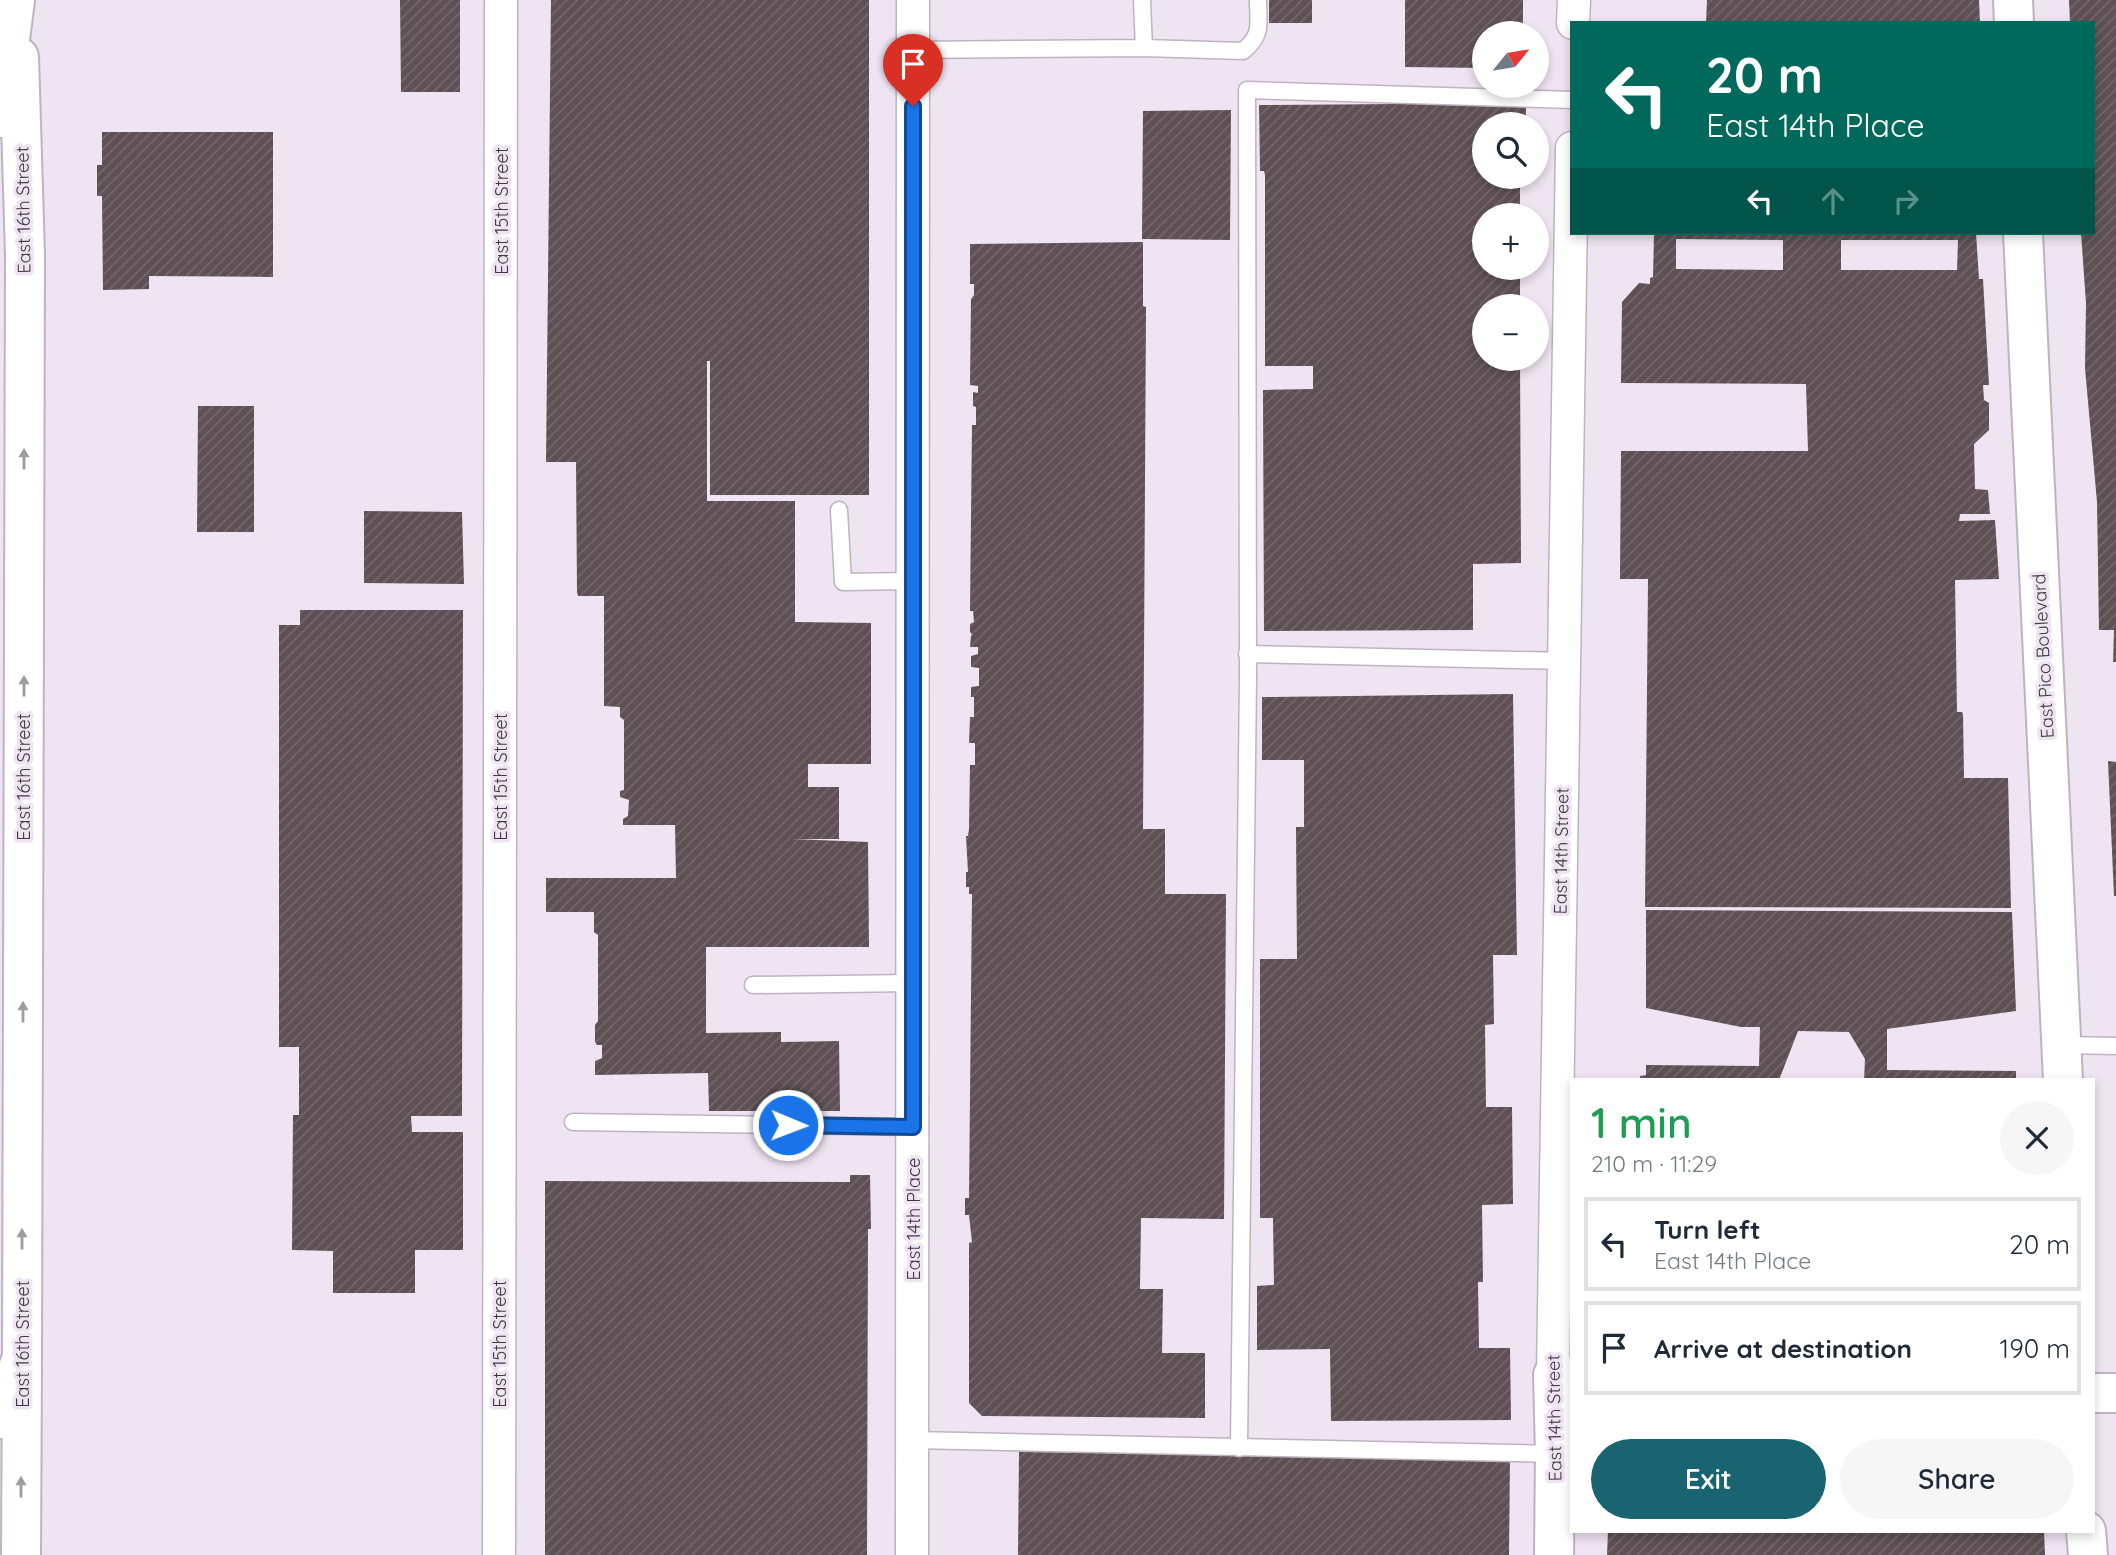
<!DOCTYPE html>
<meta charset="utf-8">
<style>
:root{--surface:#fff;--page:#f6f6f7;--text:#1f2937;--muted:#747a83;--line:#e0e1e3;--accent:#1a6471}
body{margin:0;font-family:Quicksand,sans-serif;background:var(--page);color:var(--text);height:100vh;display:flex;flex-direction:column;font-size:26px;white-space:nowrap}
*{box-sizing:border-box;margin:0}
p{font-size:23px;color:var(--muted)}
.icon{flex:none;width:38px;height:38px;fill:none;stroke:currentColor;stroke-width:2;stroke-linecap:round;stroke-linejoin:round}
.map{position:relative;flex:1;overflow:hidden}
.drawer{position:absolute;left:1570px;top:1078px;width:525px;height:455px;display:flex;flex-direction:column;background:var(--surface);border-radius:0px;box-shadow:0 4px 10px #0003}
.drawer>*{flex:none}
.top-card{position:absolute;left:1570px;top:21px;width:525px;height:214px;border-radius:0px;box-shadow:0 4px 10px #0003;background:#00695c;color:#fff;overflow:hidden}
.needle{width:46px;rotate:60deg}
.controls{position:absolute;left:1472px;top:21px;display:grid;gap:14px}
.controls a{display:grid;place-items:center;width:77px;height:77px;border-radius:50%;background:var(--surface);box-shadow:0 4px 10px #0003;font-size:35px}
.pin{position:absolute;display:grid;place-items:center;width:60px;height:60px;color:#fff;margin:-72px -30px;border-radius:50% 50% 50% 0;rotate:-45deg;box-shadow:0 0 7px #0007}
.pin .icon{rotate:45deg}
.me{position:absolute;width:77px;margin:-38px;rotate:91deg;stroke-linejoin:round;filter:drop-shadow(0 0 5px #0008)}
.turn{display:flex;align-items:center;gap:24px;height:147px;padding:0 21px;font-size:32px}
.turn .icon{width:91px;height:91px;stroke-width:2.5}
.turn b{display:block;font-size:49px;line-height:60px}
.lanes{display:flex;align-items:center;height:66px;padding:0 21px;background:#0003;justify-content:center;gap:35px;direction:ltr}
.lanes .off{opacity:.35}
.round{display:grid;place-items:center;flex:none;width:74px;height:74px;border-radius:37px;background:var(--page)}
.head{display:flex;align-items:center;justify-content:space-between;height:119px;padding:0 21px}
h1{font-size:42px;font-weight:600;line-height:52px;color:#1e9e55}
.primary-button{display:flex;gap:14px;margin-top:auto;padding:14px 21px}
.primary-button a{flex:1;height:80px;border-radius:42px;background:var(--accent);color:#fff;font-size:28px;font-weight:600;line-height:80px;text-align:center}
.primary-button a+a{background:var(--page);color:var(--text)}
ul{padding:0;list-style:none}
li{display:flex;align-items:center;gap:21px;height:94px;margin:0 14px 10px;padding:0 7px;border:4px solid var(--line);border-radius:0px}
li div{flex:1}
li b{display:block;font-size:26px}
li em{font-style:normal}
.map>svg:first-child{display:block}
.building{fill:url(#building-hatch);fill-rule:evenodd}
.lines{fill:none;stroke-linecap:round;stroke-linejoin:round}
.lane-casing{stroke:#beb4c1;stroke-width:19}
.street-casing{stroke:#beb4c1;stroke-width:35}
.secondary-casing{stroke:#beb4c1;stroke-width:42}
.primary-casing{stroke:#beb4c1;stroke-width:42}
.highway-casing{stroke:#beb4c1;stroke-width:42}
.lane{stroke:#fff;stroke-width:16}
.street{stroke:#fff;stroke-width:32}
.secondary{stroke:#fff;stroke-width:38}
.primary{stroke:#fff;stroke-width:38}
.highway{stroke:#fff;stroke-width:38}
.oneway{fill:#9e9c9e}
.route-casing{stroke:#114b97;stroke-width:18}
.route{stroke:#1a73e8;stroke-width:12}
.labels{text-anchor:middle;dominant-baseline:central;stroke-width:7;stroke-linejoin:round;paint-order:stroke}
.street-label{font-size:18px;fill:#3d393e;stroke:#efe4f1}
</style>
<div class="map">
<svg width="2116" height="1555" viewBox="0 0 2116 1555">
<defs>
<pattern id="building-hatch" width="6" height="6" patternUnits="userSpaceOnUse" patternTransform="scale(1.75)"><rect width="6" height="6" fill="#5e5055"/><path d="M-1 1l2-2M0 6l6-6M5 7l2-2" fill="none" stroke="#73676b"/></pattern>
</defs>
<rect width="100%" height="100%" fill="#efe4f1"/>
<path class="building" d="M 400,0 L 460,0 L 460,92 L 401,92 Z
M 551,0 L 869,0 L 869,495 L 710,495 L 710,361 L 707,361 L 707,501 L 795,501 L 795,622 L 871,623 L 871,764 L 808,764 L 808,787 L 839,787 L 839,839 L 792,839 L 868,842 L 869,947 L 706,947 L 706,1033 L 781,1032 L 781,1042 L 839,1041 L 840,1111 L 709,1111 L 708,1073 L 595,1075 L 595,1061 L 602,1058 L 602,1045 L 597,1045 L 595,1042 L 595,1025 L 598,1021 L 598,935 L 594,932 L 594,912 L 546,912 L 546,878 L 676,878 L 675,825 L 623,825 L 623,819 L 628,816 L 629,800 L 620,797 L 620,791 L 624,790 L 624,720 L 620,717 L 620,707 L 604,706 L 604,596 L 578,596 L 577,592 L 576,462 L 546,462 Z
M 1269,0 L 1312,0 L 1312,23 L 1269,23 Z
M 1405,0 L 1523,0 L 1523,33 L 1484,33 L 1484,68 L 1405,67 Z
M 1707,0 L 1979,0 L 1980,23 L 1706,23 Z
M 2069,0 L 2116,0 L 2116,662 L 2113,662 L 2114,630 L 2099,630 L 2097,502 L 2085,368 L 2086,303 L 2081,233 L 2093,233 L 2093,23 L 2070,23 Z
M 1526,103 L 1526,124 L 1484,124 L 1484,177 L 1520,177 L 1520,215 L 1484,215 L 1484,268 L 1520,268 L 1520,306 L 1484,306 L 1484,359 L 1520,359 L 1521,563 L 1473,564 L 1473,630 L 1264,631 L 1263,390 L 1313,389 L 1313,366 L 1265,366 L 1265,175 L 1264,171 L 1260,171 L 1259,105 Z
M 1231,110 L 1230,240 L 1142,239 L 1143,111 Z
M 102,132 L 273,132 L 273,277 L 149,276 L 149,289 L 103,290 L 102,196 L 97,196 L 97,165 L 102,165 Z
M 1654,233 L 1976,233 L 1979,279 L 1983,279 L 1989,385 L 1983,385 L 1984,400 L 1989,403 L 1989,430 L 1974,444 L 1975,489 L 1988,490 L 1990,514 L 1960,514 L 1959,521 L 1995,520 L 1999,579 L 1955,580 L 1957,712 L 1962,712 L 1963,714 L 1964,778 L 2008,778 L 2011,908 L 1645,907 L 1648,581 L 1648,579 L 1620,579 L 1621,451 L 1808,451 L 1806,384 L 1621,383 L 1622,302 L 1639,283 L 1650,284 L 1650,278 L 1653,277 ZM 1676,239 L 1783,240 L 1783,270 L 1676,269 ZM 1841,240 L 1958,240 L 1957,270 L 1841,270 Z
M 1143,242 L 1143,306 L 1146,307 L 1143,829 L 1165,829 L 1165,894 L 1226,894 L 1224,1219 L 1141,1218 L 1140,1289 L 1163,1289 L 1162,1353 L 1205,1353 L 1205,1418 L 982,1416 L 969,1403 L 969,1243 L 972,1242 L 969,1215 L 965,1215 L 965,1198 L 969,1198 L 972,894 L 969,894 L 969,887 L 966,887 L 966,872 L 968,872 L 966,836 L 968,836 L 969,829 L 970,765 L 975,765 L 975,743 L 969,743 L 970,717 L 974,717 L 974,697 L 971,697 L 971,687 L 979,686 L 979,668 L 971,667 L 971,656 L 978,654 L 978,647 L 970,647 L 971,636 L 972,634 L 970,632 L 970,624 L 974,622 L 973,611 L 970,611 L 972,425 L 976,425 L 976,407 L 973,406 L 973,392 L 978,393 L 978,386 L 970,385 L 971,299 L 974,295 L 974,284 L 970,284 L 970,244 Z
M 198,406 L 254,406 L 254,532 L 197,532 Z
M 364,511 L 462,512 L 464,584 L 364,583 Z
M 300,610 L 463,610 L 462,1116 L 411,1116 L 412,1132 L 463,1132 L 463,1250 L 415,1250 L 415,1293 L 333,1293 L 333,1251 L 292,1250 L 293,1115 L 299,1115 L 299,1047 L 279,1047 L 279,625 L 300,625 Z
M 1513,694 L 1517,955 L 1493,955 L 1494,1024 L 1485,1025 L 1486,1107 L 1512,1107 L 1513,1204 L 1482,1205 L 1483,1282 L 1478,1282 L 1479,1348 L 1510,1348 L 1511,1420 L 1331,1421 L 1330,1349 L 1257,1350 L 1257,1286 L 1274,1285 L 1273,1218 L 1260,1218 L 1260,959 L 1297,959 L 1296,827 L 1304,827 L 1304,760 L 1262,760 L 1262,697 Z
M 2108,761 L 2116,762 L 2116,896 L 2114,896 Z
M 1646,910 L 2012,912 L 2016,1011 L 1887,1029 L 1887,1070 L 2016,1071 L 2016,1080 L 1864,1080 L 1865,1059 L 1849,1032 L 1798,1031 L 1779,1080 L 1640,1080 L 1640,1076 L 1646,1075 L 1646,1065 L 1759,1066 L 1760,1027 L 1741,1027 L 1646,1008 Z
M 850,1175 L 870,1175 L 871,1229 L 868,1229 L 867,1555 L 545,1555 L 545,1181 L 850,1182 Z
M 1019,1452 L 1510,1457 L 1509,1555 L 1018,1555 Z
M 1608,1531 L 2044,1531 L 2045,1555 L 1607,1555 Z"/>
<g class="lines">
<defs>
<path id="lane" d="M 1142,0 L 1144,48
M 913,50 L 1144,48 L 1243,51 C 1263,35 1258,24 1258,0
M 839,510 L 843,582 L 913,581
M 1247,654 L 1564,661
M 753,985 L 913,983
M 2061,1045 L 2116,1046
M 573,1122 L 913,1127
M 913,1440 L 1555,1454
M 1239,1448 L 1248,677 L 1247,90 L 1572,100"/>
<path id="street" d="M 1573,23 L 1574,0
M 1553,1375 L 1572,148
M 499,1555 L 501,0
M 912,1555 L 913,0"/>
<path id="secondary" d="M 2013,0 L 2014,23
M 2023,233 L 2063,1080
M 2093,1393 L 2116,1393
M 2086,1531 L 2088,1555
M 21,1555 L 22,1365
M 1554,1555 L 1555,1454 L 1553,1375 L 1572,1376"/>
<path id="primary" d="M 19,57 L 25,255 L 22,1357"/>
<path id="highway" d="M 0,118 L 15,0
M 0,1419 L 22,1357"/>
</defs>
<use href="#lane" class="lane-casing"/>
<use href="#street" class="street-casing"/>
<use href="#secondary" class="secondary-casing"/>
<use href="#primary" class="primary-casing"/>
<use href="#highway" class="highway-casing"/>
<use href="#lane" class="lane"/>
<use href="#street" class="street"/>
<use href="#secondary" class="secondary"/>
<use href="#primary" class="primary"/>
<use href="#highway" class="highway"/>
</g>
<defs><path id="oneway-solid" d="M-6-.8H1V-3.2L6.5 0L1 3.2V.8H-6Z" transform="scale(1.75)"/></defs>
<g class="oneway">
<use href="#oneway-solid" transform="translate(24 459) rotate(-90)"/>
<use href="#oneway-solid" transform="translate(24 686) rotate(-90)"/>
<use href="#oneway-solid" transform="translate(23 1012) rotate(-90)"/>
<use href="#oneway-solid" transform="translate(22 1239) rotate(-90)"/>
<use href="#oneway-solid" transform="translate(21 1487) rotate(-90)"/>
</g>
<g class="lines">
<defs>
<path id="route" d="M 788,1125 L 913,1127 L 913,106"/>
</defs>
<use href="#route" class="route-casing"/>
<use href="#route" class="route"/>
</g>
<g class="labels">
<g class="street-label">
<text transform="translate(23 210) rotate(-91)">East 16th Street</text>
<text transform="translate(501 211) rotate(-90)">East 15th Street</text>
<text transform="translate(2043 656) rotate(-93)">East Pico Boulevard</text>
<text transform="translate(23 777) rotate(-90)">East 16th Street</text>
<text transform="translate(500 777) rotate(-90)">East 15th Street</text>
<text transform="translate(1561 851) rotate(-89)">East 14th Street</text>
<text transform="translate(913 1219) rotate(-90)">East 14th Place</text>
<text transform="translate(22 1344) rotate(-90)">East 16th Street</text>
<text transform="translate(499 1344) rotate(-90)">East 15th Street</text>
<text transform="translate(1554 1418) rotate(-91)">East 14th Street</text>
</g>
</g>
</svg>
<div class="controls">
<a><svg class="needle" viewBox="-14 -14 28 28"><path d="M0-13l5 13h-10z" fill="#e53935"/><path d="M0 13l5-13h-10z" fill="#747a83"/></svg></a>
<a><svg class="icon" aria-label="search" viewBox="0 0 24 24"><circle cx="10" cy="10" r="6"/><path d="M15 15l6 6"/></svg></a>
<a>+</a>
<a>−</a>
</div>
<div class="pin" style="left:913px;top:106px;background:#d93025"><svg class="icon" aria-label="arrive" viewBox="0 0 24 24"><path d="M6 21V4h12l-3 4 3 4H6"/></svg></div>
<svg class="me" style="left:788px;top:1125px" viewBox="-20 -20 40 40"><circle r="17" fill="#1a73e8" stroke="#fff" stroke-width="3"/><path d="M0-11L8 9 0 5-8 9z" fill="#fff"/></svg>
<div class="top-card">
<div class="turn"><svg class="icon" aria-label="left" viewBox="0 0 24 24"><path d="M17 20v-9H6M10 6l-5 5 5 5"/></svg><div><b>20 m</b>East 14th Place</div></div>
<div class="lanes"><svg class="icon" aria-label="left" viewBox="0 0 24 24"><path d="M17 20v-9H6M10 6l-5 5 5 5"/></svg><svg class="icon off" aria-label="ahead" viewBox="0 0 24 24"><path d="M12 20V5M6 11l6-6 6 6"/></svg><svg class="icon off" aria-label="right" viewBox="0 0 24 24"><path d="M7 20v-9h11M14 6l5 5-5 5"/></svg></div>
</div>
<section class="drawer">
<div class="head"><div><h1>1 min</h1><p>210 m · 11:29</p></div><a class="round"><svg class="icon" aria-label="close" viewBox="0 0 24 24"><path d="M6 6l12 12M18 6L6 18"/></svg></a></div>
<ul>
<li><svg class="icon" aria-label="left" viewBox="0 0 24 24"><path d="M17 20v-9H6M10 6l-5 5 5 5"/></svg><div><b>Turn left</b><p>East 14th Place</p></div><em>20 m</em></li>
<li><svg class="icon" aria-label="arrive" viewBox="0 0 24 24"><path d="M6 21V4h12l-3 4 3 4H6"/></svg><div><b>Arrive at destination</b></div><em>190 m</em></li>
</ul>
<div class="primary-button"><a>Exit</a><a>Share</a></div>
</section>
</div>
